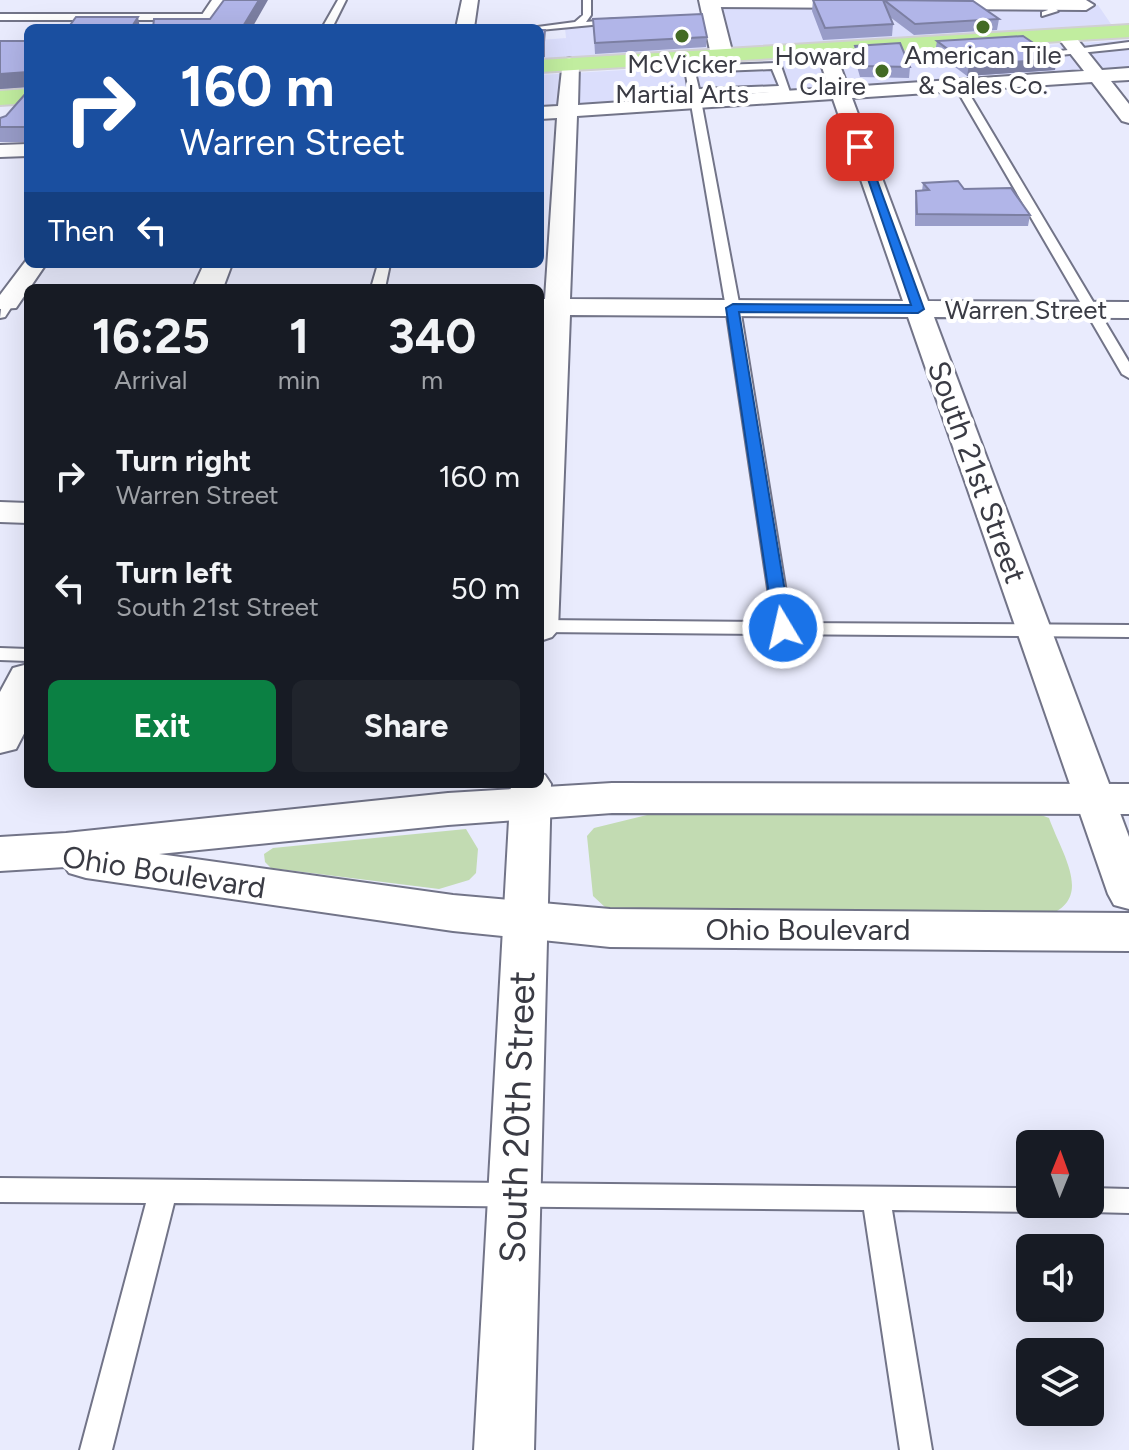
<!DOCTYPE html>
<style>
:root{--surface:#171b24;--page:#20242c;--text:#f1f3f6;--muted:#9ea1a6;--accent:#0b8043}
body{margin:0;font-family:Figtree,sans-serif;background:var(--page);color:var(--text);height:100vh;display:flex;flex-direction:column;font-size:30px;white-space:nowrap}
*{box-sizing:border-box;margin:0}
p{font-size:26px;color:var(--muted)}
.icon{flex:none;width:44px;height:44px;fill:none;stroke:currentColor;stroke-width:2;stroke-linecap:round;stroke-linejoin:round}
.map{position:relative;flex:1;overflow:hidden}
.side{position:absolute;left:24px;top:284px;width:520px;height:504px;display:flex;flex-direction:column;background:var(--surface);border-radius:12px;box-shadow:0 8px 32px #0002}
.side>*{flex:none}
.guide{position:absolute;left:24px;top:24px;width:520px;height:244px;border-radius:12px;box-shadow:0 8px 32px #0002;background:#1a4fa0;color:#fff;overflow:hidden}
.needle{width:52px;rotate:1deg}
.tools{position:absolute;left:1016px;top:1130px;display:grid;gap:16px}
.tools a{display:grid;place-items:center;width:88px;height:88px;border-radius:12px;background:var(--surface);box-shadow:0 8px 32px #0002;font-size:40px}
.pin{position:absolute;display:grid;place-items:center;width:68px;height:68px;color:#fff;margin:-34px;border-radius:16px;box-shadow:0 4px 12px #0006}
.me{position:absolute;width:88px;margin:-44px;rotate:351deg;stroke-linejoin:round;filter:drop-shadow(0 0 6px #0008)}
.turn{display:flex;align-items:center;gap:28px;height:168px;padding:0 24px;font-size:36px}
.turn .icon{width:104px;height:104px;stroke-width:2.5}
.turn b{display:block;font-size:56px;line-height:68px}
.then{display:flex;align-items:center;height:76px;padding:0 24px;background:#0003;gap:16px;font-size:30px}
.eta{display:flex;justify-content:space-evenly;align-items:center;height:136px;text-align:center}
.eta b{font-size:48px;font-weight:700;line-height:56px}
.primary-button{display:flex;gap:16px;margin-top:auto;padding:16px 24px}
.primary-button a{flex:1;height:92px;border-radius:12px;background:var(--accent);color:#fff;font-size:32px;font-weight:700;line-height:92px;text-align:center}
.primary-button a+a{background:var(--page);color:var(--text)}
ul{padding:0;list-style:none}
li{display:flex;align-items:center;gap:24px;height:112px;padding:0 24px}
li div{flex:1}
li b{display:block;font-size:30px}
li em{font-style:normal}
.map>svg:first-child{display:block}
.built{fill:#dbdefc}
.green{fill:#c2dbb2}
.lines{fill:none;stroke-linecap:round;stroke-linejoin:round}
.lane-casing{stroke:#727488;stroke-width:4}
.street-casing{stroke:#727488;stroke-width:4}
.secondary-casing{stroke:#727488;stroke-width:4}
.primary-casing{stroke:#d0d0d2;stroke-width:4}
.lane{fill:#fff;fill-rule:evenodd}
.street{fill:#fff;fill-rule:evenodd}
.secondary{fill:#fff;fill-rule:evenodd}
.primary{fill:#c1ed9f;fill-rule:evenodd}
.wall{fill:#989cc8}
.shaded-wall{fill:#7c7fa2}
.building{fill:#b1b5e8;stroke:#7c7fa2;stroke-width:2}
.route{fill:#1a73e8;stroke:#114b97;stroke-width:2}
.poi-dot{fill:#436a24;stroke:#fff;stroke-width:3}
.labels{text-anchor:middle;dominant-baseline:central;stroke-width:8;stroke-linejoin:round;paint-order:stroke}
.far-poi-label{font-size:26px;fill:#3a3b44;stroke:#fff}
.far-street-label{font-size:26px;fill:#3a3b44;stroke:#fff}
.street-label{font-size:30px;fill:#3a3b44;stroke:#fff}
.near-street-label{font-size:36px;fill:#3a3b44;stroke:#fff}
</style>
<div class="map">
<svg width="1129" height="1450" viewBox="0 0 1129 1450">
<rect width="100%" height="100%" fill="#e9ebfd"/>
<path class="built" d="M 720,5 L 1098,5 L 1113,27 L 1129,27 L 540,62 L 540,40 L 566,38 L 565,28 L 720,18 Z
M 1129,40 L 1129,71 L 540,110 L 540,75 Z"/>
<path class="green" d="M 1036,813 L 1049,818 C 1062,855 1097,902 1042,917 L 606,908 L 593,896 L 587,836 L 594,828 L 647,815 Z
M 466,829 L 478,849 L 476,873 L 469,880 L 439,889 L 271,868 L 265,862 L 264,854 L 273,848 Z"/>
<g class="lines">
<defs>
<path id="lane" d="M 338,0 L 346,0 L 332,28 L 322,28 Z
M 583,0 L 591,0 L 591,15 L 586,22 L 618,19 L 623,22 L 540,30 L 530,28 L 575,22 L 583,15 Z
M 1049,2 L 1058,11 L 1042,16 L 1042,12 L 1048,10 L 1045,5 Z
M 0,14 L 209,14 L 213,17 L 209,20 L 0,20 Z
M 1129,42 L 1129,48 L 1050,56 L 1045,53 Z
M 776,63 L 781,66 L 792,98 L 784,98 L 781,92 L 700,95 L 740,308 L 791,623 L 1129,625 L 1129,637 L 540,632 L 540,620 L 773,622 L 726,308 L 685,69 L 690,66 ZM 772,69 L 779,86 L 699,89 L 695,72 Z
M 959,82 L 964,85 L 1129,362 L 1129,378 L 1122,374 L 954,85 Z
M 378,264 L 390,264 L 385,288 L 371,288 Z
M 2,300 L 14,303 L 5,317 L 0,318 Z
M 0,648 L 28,649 L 28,661 L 0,660 Z
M 0,1178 L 1030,1188 L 1030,1204 L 1042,1204 L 1040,1208 L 1030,1212 L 892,1210 L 932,1450 L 900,1450 L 864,1210 L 174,1203 L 112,1450 L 80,1450 L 146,1203 L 0,1202 Z
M 1090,1188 L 1129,1189 L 1129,1213 L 1090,1212 L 1080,1208 L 1078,1204 L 1090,1204 Z"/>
<path id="street" d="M 212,0 L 228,0 L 211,28 L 193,28 Z
M 462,0 L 478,0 L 474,28 L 456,28 Z
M 703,0 L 869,0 L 871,3 L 863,8 L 710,7 L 704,6 Z
M 921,0 L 1086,0 L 1094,5 L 1086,10 L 925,9 L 917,4 Z
M 1064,29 L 1070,30 L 1102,70 L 1129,68 L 1129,80 L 1111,81 L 1129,104 L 1129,123 L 1122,121 L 1092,82 L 852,98 L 928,301 L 1129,302 L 1129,318 L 934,317 L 1129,837 L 1129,909 L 1114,905 L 1108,894 L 908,317 L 570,315 L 558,630 L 552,637 L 540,641 L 540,370 L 544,315 L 540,315 L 540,299 L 545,299 L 557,118 L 540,119 L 540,107 L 558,106 L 563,60 L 570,58 L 579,64 L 578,105 L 829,88 L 816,49 L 825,44 L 834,49 L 848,87 L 1084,71 L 1055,34 ZM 833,99 L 903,301 L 570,299 L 577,116 Z
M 28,144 L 28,156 L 0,157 L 0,145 Z
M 28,258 L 28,264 L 46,264 L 16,308 L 0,309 L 0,295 Z
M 0,502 L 28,503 L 28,523 L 0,522 Z
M 540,773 L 545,775 L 551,784 L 534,1450 L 474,1450 L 511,784 L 540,784 Z"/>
<path id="secondary" d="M 699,0 L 719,0 L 733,55 L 729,59 L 715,59 L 711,55 Z
M 204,264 L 232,264 L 223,288 L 193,288 Z
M 28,664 L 28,726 L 16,749 L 0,753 L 0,692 L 13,668 Z
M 612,783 L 1129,784 L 1129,814 L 612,813 L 448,825 L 159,854 L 453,895 L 610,909 L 1129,913 L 1129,951 L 610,947 L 453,931 L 86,878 L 69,873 L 65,867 L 0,871 L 0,837 L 66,833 L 448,793 Z"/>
<path id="primary" d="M 1129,25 L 1129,37 L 540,72 L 540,60 Z
M 28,89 L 28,103 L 0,105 L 0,91 Z"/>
</defs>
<use href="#lane" class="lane-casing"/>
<use href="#street" class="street-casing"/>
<use href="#secondary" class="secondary-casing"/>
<use href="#primary" class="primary-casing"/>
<use href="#lane" class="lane"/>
<use href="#street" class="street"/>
<use href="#secondary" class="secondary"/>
<use href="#primary" class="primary"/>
</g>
<path class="wall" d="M 813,0 L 884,3 L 884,0 L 999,19 L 997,30 L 914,35 L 890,17 L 893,24 L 892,36 L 823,40 L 812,11 Z
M 593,19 L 707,37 L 706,47 L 595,54 Z
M 0,41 L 28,41 L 28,142 L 0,142 L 0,118 L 6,116 L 27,92 L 27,87 L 0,89 Z
M 937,41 L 1055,70 L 967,76 L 935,52 Z
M 855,46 L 910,67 L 909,78 L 860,77 L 854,56 Z
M 923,183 L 964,189 L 1030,215 L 1028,226 L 915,226 L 915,202 L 916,191 L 922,191 Z"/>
<path class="shaded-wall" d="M 259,0 L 268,0 L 252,28 L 242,28 Z
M 138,17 L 140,28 L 131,28 Z
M 545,30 L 545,57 L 540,59 L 540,44 Z
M 1057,59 L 1055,70 L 967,76 L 969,65 Z
M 543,60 L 542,104 L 540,106 L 540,91 Z
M 27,72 L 28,87 L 0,89 L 0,74 Z"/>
<path class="building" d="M 224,0 L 259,0 L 242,28 L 153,28 L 154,19 L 210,19 Z
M 813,0 L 883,0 L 893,24 L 825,28 Z
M 884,0 L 973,1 L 999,19 L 915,24 Z
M 702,14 L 707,37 L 595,43 L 593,19 Z
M 76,17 L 138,17 L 131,28 L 68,28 Z
M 540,30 L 545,30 L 544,42 L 540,44 Z
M 1023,36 L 1057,59 L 969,65 L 937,41 Z
M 0,41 L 28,41 L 28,127 L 0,127 L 0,118 L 6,116 L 27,92 L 27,72 L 0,74 Z
M 900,43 L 910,67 L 862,66 L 855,46 Z
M 540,60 L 543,60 L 542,89 L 540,91 Z
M 958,181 L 964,189 L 1011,188 L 1030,215 L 917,214 L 916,191 L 929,190 L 923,183 Z"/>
<path class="route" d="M 856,144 L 865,147 L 924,309 L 918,313 L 739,312 L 791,628 L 783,633 L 774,628 L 726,308 L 733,304 L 911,305 Z"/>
<g class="poi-dot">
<circle cx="983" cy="27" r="8"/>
<circle cx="682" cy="36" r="8"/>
<circle cx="882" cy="71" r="8"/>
</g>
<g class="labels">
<g class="far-poi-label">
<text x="983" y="55">American Tile<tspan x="983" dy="30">&amp; Sales Co.</tspan></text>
<text x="866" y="56" text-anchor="end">Howard<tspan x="866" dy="30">Claire</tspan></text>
<text x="682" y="64">McVicker<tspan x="682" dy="30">Martial Arts</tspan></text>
</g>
<g class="far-street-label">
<text x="1026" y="310">Warren Street</text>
</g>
<g class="street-label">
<text transform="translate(977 472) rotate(70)">South 21st Street</text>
<text transform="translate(164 872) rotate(9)">Ohio Boulevard</text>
<text x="808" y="929">Ohio Boulevard</text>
</g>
<g class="near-street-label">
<text transform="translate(517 1117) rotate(-88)">South 20th Street</text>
</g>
</g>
</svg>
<div class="tools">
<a><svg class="needle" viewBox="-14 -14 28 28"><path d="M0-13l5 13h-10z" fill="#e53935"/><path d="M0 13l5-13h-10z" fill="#9ea1a6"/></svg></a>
<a><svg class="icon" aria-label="sound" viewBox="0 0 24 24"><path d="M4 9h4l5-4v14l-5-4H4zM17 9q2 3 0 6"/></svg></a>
<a><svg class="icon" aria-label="layers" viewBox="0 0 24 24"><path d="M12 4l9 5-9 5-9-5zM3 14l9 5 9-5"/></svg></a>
</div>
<div class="pin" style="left:860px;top:147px;background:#d93025"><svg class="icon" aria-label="arrive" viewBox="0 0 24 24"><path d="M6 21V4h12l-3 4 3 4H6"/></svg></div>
<svg class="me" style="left:783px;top:628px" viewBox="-20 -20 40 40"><circle r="17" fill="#1a73e8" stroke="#fff" stroke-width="3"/><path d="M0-11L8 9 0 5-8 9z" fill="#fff"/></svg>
<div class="guide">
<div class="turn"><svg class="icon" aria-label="right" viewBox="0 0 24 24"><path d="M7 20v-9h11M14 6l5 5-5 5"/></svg><div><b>160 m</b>Warren Street</div></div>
<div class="then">Then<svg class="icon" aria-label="left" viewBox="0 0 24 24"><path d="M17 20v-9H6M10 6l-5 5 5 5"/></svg></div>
</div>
<section class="side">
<div class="eta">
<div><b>16:25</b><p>Arrival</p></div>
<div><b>1</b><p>min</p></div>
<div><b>340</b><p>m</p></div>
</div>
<ul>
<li><svg class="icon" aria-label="right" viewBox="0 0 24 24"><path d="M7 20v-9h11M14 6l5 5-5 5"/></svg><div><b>Turn right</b><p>Warren Street</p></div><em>160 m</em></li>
<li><svg class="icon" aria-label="left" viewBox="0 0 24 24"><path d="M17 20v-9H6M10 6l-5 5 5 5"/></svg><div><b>Turn left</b><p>South 21st Street</p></div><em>50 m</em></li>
</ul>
<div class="primary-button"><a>Exit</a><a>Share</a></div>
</section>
</div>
